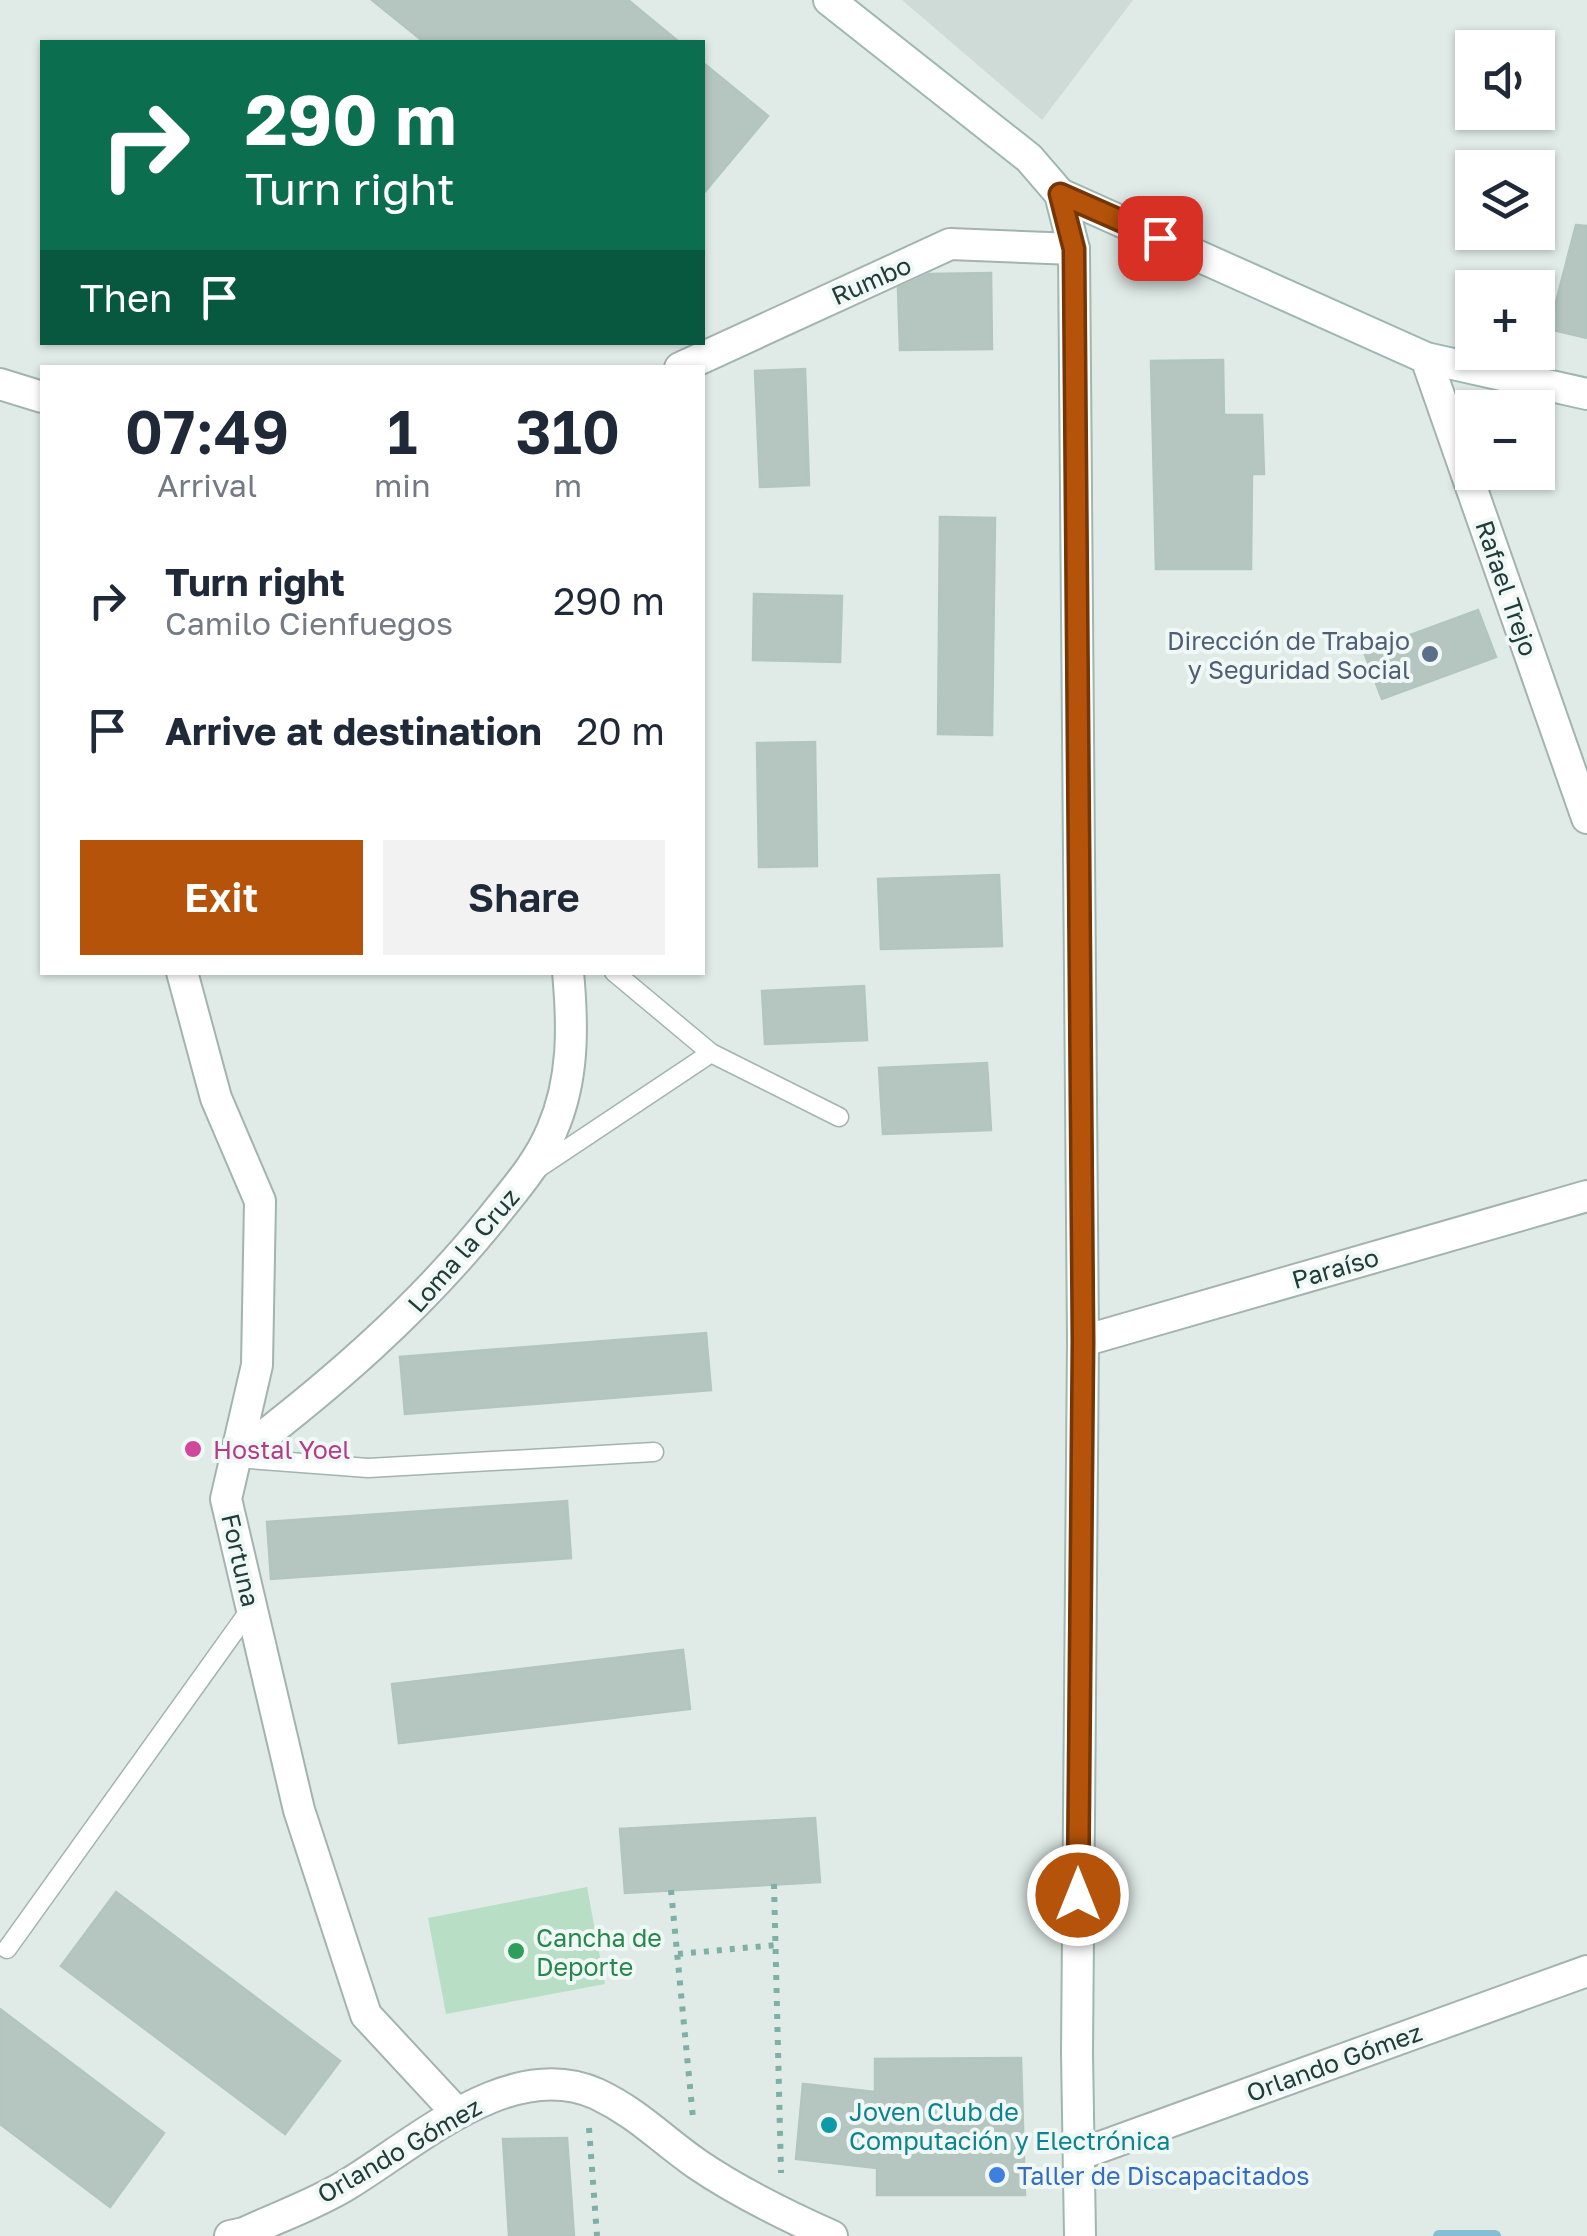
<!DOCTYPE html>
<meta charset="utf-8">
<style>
:root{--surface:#fff;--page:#f2f2f3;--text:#1f2937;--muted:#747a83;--accent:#b45309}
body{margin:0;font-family:"Golos Text",sans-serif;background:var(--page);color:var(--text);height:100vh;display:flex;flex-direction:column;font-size:38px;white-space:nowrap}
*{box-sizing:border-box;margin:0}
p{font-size:32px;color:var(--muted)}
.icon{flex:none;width:55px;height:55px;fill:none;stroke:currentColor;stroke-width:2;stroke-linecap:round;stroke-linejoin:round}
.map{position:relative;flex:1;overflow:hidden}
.side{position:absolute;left:40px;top:365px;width:665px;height:610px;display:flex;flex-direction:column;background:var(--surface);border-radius:0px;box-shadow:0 2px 8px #0004}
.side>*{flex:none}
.top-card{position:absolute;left:40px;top:40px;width:665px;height:305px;border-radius:0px;box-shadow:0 2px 8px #0004;background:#0b6e4f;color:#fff;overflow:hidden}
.controls{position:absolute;left:1455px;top:30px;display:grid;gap:20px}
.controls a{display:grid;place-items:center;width:100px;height:100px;border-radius:0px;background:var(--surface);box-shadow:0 2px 8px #0004;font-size:50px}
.pin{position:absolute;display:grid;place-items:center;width:85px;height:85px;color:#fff;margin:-42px;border-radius:20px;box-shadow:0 5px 15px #0006}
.me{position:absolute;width:110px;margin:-55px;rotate:0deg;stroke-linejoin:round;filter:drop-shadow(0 0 8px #0008)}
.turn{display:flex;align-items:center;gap:35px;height:210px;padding:0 40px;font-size:45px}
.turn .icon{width:130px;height:130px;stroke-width:2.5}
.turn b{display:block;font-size:70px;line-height:85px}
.then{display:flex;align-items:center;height:95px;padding:0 40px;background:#0003;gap:20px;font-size:38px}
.eta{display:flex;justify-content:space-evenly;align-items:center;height:170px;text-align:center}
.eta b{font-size:60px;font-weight:600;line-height:70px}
.button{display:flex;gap:20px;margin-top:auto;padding:20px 40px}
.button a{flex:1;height:115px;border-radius:0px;background:var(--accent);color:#fff;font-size:40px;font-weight:600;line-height:115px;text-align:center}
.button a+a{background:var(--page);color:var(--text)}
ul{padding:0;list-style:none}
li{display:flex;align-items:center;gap:30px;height:130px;padding:0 40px}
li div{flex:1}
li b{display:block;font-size:38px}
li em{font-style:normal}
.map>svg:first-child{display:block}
.built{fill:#cedbd7}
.green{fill:#b8dec6}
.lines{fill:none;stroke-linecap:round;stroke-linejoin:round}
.stream{stroke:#85bfd3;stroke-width:12}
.building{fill:#b5c6c1;stroke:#b2c5bf;stroke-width:2.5}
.service-casing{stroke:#a3b3af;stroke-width:21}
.minor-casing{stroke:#a3b3af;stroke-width:34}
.tertiary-casing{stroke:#a3b3af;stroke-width:34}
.secondary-casing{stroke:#9eb7b1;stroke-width:34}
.path{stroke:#7fb0a6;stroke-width:6;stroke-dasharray:5 8;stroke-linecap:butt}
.service{stroke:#fff;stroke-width:18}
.minor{stroke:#fff;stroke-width:30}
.tertiary{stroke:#fff;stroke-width:30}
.secondary{stroke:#fff;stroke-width:30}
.route-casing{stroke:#753606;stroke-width:25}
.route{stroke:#b45309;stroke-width:18}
.service-dot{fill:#5c6f8a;stroke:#f0f8f5;stroke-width:4}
.hotel-dot{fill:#d1479c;stroke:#f0f8f5;stroke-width:4}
.leisure-dot{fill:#2e9e5b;stroke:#f0f8f5;stroke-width:4}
.culture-dot{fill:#0f9aa8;stroke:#f0f8f5;stroke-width:4}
.shop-dot{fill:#3f7fe0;stroke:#f0f8f5;stroke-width:4}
.labels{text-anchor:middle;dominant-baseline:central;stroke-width:8;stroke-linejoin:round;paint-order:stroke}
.street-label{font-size:25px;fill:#203c38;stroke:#f0f8f5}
.service-label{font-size:25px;fill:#4e5e75;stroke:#f0f8f5;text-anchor:end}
.hotel-label{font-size:25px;fill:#b23c85;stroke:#f0f8f5;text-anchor:start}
.leisure-label{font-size:25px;fill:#27864d;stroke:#f0f8f5;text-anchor:start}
.culture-label{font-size:25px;fill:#0d838f;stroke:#f0f8f5;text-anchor:start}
.shop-label{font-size:25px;fill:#366cbe;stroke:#f0f8f5;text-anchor:start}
</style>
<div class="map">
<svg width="1587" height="2236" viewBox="0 0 1587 2236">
<rect width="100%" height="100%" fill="#e0ebe7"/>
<path class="built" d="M 902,0 L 1133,0 L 1042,120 Z"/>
<path class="green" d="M 587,1887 L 605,1984 L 446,2014 L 428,1918 Z"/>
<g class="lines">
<path class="stream" d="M 1439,2236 L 1495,2236"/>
</g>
<path class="building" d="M 372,0 L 628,0 L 679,42 L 424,42 Z
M 702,62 L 768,116 L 702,195 Z
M 1576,225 L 1587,226 L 1587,338 L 1549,329 Z
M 991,273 L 992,349 L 900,350 L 898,288 L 929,274 Z
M 1223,360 L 1224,415 L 1262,415 L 1264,474 L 1252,474 L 1251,569 L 1156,569 L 1151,361 Z
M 805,369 L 809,485 L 760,487 L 755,371 Z
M 940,517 L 995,518 L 992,735 L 938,734 Z
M 754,594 L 842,596 L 840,662 L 753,660 Z
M 1478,610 L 1496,657 L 1382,699 L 1364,652 Z
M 815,742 L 817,866 L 759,867 L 757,743 Z
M 999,875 L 1002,946 L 881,949 L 878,879 Z
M 864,986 L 867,1040 L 765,1044 L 762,991 Z
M 987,1063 L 991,1130 L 883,1134 L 879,1068 Z
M 706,1333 L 711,1390 L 405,1414 L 400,1357 Z
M 567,1501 L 571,1558 L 271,1579 L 267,1522 Z
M 683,1650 L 690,1709 L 399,1743 L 392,1684 Z
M 815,1818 L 820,1882 L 625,1893 L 620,1829 Z
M 116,1892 L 340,2061 L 285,2134 L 61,1966 Z
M 0,2009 L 164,2133 L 110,2207 L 0,2124 Z
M 1021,2058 L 1025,2195 L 877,2195 L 877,2168 L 796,2159 L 803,2084 L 875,2092 L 875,2059 Z
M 567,2138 L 574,2236 L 509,2236 L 503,2139 Z"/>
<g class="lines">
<defs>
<path id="service" d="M 614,972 L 711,1053 L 839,1117
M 537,1169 L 711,1053
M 236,1458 L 368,1468 L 654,1452
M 7,1949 L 252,1607"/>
<path id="minor" d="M 680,368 L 950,244 L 1074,249
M 0,384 L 42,397
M 182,972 L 216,1098 L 260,1201 L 257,1365 L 226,1499 L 299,1810 L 366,2015 L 457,2113
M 1083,1341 L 1587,1196
M 235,1458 C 330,1386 417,1311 492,1218 C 514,1190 538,1164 552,1130 C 574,1080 573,1026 568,972
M 1081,2154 L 1587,1971
M 230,2236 L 244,2233 C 278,2217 316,2204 348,2184 C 416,2143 511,2055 597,2094 C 639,2114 661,2139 697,2164 C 738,2192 787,2216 832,2236"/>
<path id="tertiary" d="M 1426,358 L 1587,818"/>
<path id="secondary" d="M 829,0 L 1029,158 L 1060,194 L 1426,358 L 1587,394
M 1060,194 L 1074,249 L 1083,1341 L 1077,2053 L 1080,2236"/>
</defs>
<use href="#service" class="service-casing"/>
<use href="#minor" class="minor-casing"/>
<use href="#tertiary" class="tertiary-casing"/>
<use href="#secondary" class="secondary-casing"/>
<path class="path" d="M 774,1884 L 781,2173
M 671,1890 L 693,2118
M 678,1954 L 776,1945
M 589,2128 L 597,2236"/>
<use href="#service" class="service"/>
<use href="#minor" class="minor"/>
<use href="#tertiary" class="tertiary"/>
<use href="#secondary" class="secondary"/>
</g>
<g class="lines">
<defs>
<path id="route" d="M 1078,1895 L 1083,1341 L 1074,249 L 1060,194 L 1160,238"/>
</defs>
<use href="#route" class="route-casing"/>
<use href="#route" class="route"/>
</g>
<circle class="service-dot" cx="1430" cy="654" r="10"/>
<circle class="hotel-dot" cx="193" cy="1449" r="10"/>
<circle class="leisure-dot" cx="516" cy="1951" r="10"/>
<circle class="culture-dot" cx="829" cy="2125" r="10"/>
<circle class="shop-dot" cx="997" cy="2175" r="10"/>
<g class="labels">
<g class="street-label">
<text transform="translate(871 280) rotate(-24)">Rumbo</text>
<text transform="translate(1507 588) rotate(71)">Rafael Trejo</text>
<text transform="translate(463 1250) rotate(-49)">Loma la Cruz</text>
<text transform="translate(1335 1268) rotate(-16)">Paraíso</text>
<text transform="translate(241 1560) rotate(77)">Fortuna</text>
<text transform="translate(1334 2062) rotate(-20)">Orlando Gómez</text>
<text transform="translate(399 2150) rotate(-30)">Orlando Gómez</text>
</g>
<g class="service-label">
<text x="1410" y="640">Dirección de Trabajo<tspan x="1410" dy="29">y Seguridad Social</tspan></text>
</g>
<g class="hotel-label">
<text x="213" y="1449">Hostal Yoel</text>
</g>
<g class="leisure-label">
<text x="536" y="1937">Cancha de<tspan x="536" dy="29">Deporte</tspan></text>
</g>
<g class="culture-label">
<text x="849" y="2111">Joven Club de<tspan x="849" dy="29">Computación y Electrónica</tspan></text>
</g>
<g class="shop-label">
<text x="1017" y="2175">Taller de Discapacitados</text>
</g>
</g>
</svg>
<div class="controls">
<a><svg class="icon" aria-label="sound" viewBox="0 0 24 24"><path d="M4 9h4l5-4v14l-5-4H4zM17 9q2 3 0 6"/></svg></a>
<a><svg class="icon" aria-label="layers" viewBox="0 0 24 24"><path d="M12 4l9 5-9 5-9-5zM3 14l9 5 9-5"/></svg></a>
<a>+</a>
<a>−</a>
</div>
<div class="pin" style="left:1160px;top:238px;background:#d93025"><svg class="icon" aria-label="arrive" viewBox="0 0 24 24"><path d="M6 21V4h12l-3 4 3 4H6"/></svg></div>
<svg class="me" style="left:1078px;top:1895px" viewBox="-20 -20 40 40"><circle r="17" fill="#b45309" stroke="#fff" stroke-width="3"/><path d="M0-11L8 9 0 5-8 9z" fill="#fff"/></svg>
<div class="top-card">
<div class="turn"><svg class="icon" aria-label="right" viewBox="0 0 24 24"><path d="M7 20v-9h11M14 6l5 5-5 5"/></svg><div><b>290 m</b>Turn right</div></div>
<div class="then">Then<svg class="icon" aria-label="arrive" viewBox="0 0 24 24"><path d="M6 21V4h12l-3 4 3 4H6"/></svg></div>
</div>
<section class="side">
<div class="eta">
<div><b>07:49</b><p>Arrival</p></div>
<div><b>1</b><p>min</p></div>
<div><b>310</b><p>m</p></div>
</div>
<ul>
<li><svg class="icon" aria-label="right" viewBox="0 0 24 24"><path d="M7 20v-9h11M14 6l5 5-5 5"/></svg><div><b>Turn right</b><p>Camilo Cienfuegos</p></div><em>290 m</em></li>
<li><svg class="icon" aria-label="arrive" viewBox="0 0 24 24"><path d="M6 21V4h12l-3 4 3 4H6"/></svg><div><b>Arrive at destination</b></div><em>20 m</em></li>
</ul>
<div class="button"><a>Exit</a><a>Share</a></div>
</section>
</div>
